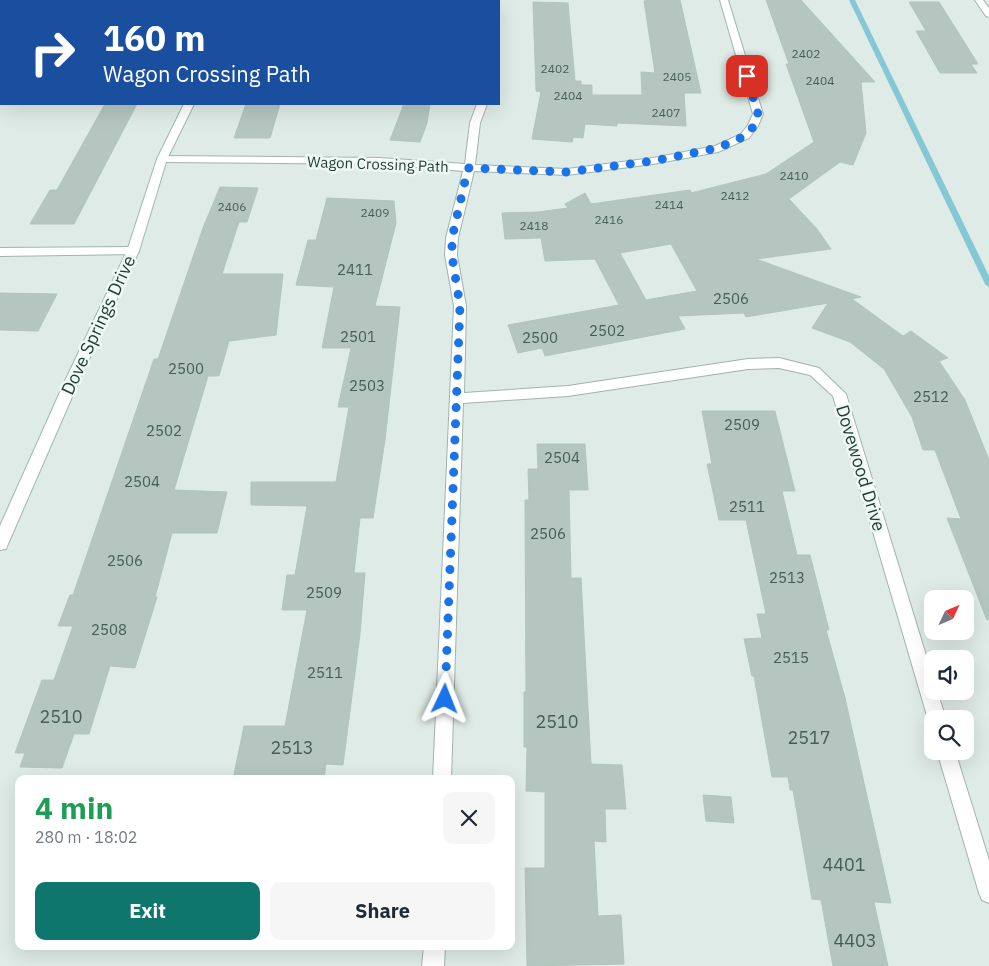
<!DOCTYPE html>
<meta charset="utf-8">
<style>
:root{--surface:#fff;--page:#f6f6f7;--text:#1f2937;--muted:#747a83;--accent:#0f766e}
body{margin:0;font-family:"IBM Plex Sans",sans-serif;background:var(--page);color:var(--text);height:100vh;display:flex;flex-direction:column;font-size:19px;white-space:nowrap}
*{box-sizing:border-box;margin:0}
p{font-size:16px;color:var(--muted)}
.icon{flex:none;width:28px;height:28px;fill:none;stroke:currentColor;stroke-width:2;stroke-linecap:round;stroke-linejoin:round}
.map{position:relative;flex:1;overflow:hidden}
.details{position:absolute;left:15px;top:775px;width:500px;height:175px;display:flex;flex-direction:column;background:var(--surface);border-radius:10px;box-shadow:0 5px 20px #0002}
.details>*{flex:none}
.hud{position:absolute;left:0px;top:0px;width:500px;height:105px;box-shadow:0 5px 20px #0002;background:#1a4fa0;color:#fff;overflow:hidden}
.needle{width:32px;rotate:46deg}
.fabs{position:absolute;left:924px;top:590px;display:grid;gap:10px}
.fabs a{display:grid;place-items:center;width:50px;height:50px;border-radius:10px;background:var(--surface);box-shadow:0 5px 20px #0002;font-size:25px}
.pin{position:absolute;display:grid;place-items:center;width:42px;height:42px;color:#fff;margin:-21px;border-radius:10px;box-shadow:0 2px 8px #0006}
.me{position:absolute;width:55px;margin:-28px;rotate:2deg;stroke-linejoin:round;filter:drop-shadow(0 0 4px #0008)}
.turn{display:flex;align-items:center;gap:18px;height:105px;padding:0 20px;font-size:22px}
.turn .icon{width:65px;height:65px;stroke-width:2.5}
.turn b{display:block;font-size:35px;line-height:42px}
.round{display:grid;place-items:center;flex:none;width:52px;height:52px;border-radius:10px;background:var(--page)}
.overview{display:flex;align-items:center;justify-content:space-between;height:85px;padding:0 20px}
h1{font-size:30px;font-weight:700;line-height:38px;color:#1e9e55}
.button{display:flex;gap:10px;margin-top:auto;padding:10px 20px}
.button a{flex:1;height:58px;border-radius:10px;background:var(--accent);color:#fff;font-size:20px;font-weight:700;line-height:58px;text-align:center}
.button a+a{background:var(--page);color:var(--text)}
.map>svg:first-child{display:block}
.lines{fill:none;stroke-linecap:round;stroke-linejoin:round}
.stream{fill:#83c8d4;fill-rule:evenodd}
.building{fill:#b4c6bf;stroke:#b1c5bd;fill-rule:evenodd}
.street-casing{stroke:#a2b3ad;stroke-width:2}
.secondary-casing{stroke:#9db8ae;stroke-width:2}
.street{fill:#fff;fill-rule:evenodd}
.secondary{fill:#fff;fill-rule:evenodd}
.route{stroke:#1a73e8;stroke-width:9;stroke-dasharray:0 16.2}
.labels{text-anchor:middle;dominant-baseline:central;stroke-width:5;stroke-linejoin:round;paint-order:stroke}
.far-number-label{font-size:12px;fill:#445e57}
.far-street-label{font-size:15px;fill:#1f3c34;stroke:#eff8f4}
.number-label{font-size:15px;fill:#445e57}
.street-label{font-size:18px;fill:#1f3c34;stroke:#eff8f4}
.near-number-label{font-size:18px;fill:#445e57}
</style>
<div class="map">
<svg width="989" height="966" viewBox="0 0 989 966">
<rect width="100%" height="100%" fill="#dfebe6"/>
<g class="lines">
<path class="stream" d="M 849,0 L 855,0 L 989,276 L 989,287 L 985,284 Z"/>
</g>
<path class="building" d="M 650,0 L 680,0 L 701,93 L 684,93 L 686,126 L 617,123 L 617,126 L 585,124 L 583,138 L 573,137 L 572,142 L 532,139 L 541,92 L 536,91 L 533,2 L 568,3 L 575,81 L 581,81 L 581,85 L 592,85 L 592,95 L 642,95 L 641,72 L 655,73 L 644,1 Z
M 766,0 L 801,0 L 875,82 L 861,82 L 866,133 L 853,165 L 840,162 L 789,199 L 817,229 L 831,249 L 756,259 L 861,297 L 852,299 L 903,336 L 911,331 L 948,358 L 939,361 L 965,400 L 989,460 L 989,619 L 987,620 L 947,518 L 961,519 L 935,450 L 923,450 L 912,417 L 884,369 L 850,342 L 812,328 L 828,303 L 746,317 L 744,313 L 678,316 L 685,329 L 545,356 L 542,348 L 518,353 L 508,325 L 619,305 L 595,259 L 545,261 L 541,238 L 505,239 L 502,213 L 538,212 L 568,208 L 565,204 L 585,193 L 591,204 L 690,190 L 691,193 L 766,174 L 814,142 L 786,64 L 789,64 ZM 671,244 L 697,291 L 646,300 L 620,253 Z
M 909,2 L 939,2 L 978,64 L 971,64 L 977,73 L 940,73 L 916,31 L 926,31 Z
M 105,104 L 137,104 L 74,224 L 30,224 L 50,190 L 57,190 Z
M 246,104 L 280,104 L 270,138 L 234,138 Z
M 404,104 L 430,104 L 427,123 L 420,142 L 390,140 Z
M 220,187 L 258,188 L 247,222 L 239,222 L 222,274 L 283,274 L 276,335 L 229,341 L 219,376 L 208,376 L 174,490 L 227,492 L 217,533 L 172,533 L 155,597 L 157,597 L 135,668 L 110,666 L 89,734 L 74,734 L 62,768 L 20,767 L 25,753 L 15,753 L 42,680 L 54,680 L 73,626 L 58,626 L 70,595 L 73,595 L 154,359 L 158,359 L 203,228 Z
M 327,198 L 394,201 L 396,223 L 375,306 L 400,307 L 385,440 L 373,518 L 360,518 L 354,573 L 365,573 L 360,634 L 343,765 L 326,764 L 324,779 L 233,779 L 244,726 L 285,726 L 307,610 L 282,610 L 287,575 L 295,575 L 307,506 L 251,505 L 251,482 L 336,482 L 349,407 L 338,407 L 351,348 L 322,348 L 334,287 L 296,285 L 308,240 L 316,240 Z
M 0,293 L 57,294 L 38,331 L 0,330 Z
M 702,411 L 775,411 L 795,491 L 782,491 L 797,555 L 810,555 L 829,630 L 826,630 L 845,698 L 891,903 L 874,902 L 888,966 L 833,966 L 821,900 L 812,899 L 793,790 L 790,790 L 788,777 L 772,777 L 754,676 L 752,676 L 744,639 L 762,638 L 757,614 L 766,614 L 746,520 L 719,520 L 707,464 L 712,464 Z
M 537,444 L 585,444 L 588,490 L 569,490 L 571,578 L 581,578 L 591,764 L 622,765 L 626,809 L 605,809 L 606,842 L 594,841 L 598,916 L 621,915 L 624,964 L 527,966 L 525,868 L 545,868 L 545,792 L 526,791 L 527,747 L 524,747 L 524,692 L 526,692 L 525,500 L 529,500 L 528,469 L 538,469 Z
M 703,795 L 731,797 L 734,823 L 706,821 Z"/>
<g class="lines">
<defs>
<path id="street" d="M 489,0 L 497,0 L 497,1 L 489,1 Z
M 720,0 L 728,0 L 763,114 L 758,126 L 749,138 L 718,152 L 653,164 L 567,175 L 474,171 L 458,238 L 457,255 L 466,306 L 464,393 L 568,386 L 748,359 L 779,358 L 819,368 L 846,394 L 932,675 L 932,691 L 937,691 L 946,719 L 932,719 L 932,726 L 928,719 L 833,396 L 810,375 L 779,368 L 748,369 L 568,396 L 463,403 L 451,779 L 433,779 L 454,306 L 445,255 L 446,238 L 463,171 L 380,164 L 162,162 L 157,159 L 162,156 L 380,158 L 465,164 L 470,123 L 477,104 L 487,104 L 480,123 L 475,165 L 567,169 L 653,158 L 715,146 L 741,134 L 748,125 L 753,114 Z
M 975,0 L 983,0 L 989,8 L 989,17 L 986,16 Z
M 1,23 L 1,29 L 0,30 L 0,24 Z
M 133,247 L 137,248 L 139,251 L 137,254 L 0,256 L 0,248 Z
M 937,751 L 955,751 L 989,860 L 989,903 L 982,900 L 979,893 Z
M 424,946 L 445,946 L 444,966 L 422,966 Z"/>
<path id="secondary" d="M 242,0 L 250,0 L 250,1 L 242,1 Z
M 184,104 L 194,104 L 167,159 L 139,251 L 79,381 L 8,544 L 6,549 L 0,550 L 0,526 L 65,381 L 127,251 L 157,159 Z"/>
</defs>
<use href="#street" class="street-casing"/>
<use href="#secondary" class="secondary-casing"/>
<use href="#street" class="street"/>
<use href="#secondary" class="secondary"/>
</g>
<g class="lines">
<path class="route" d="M 445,699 L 460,306 L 452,256 L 452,238 L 468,168 L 567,172 L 653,161 L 718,148 L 745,136 L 754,126 L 758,114 L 747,76"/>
</g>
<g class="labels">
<g class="far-number-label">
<text x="806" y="53">2402</text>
<text x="555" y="68">2402</text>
<text x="677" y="76">2405</text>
<text x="820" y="80">2404</text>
<text x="568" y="95">2404</text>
<text x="666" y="112">2407</text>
<text x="794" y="175">2410</text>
<text x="735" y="195">2412</text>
<text x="669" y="204">2414</text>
<text x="232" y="206">2406</text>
<text x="375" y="212">2409</text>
<text x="609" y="219">2416</text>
<text x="534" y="225">2418</text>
</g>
<g class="far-street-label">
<text transform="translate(378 164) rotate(2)">Wagon Crossing Path</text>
</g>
<g class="number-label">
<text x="355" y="269">2411</text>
<text x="731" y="298">2506</text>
<text x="607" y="330">2502</text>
<text x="358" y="336">2501</text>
<text x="540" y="337">2500</text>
<text x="186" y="368">2500</text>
<text x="367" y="385">2503</text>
<text x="931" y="396">2512</text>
<text x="742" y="424">2509</text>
<text x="164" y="430">2502</text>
<text x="562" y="457">2504</text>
<text x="142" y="481">2504</text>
<text x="747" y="506">2511</text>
<text x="548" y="533">2506</text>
<text x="125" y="560">2506</text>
<text x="787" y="577">2513</text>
<text x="324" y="592">2509</text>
<text x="109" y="629">2508</text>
<text x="791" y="657">2515</text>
<text x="325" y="672">2511</text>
</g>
<g class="street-label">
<text transform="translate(98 325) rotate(-65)">Dove Springs Drive</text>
<text transform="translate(861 468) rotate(73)">Dovewood Drive</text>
</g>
<g class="near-number-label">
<text x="61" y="716">2510</text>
<text x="557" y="721">2510</text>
<text x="809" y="737">2517</text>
<text x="292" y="747">2513</text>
<text x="844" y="864">4401</text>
<text x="855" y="940">4403</text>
</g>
</g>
</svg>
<div class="fabs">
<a><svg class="needle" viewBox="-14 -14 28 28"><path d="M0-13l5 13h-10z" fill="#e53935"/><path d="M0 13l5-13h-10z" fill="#747a83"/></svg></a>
<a><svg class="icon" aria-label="sound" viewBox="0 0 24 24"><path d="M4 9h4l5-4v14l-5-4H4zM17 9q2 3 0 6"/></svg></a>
<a><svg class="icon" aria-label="search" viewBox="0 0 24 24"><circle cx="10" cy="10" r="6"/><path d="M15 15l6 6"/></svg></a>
</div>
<div class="pin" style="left:747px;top:76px;background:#d93025"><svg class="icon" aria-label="arrive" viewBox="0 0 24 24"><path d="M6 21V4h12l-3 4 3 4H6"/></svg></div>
<svg class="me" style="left:445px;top:699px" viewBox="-20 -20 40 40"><path d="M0-17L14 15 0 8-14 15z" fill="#1a73e8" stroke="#fff" stroke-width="4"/></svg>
<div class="hud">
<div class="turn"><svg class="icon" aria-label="right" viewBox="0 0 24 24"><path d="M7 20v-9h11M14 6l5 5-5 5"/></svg><div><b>160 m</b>Wagon Crossing Path</div></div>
</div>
<section class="details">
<div class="overview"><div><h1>4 min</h1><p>280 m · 18:02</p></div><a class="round"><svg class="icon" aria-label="close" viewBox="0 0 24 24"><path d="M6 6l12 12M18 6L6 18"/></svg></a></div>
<div class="button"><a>Exit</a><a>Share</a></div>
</section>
</div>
